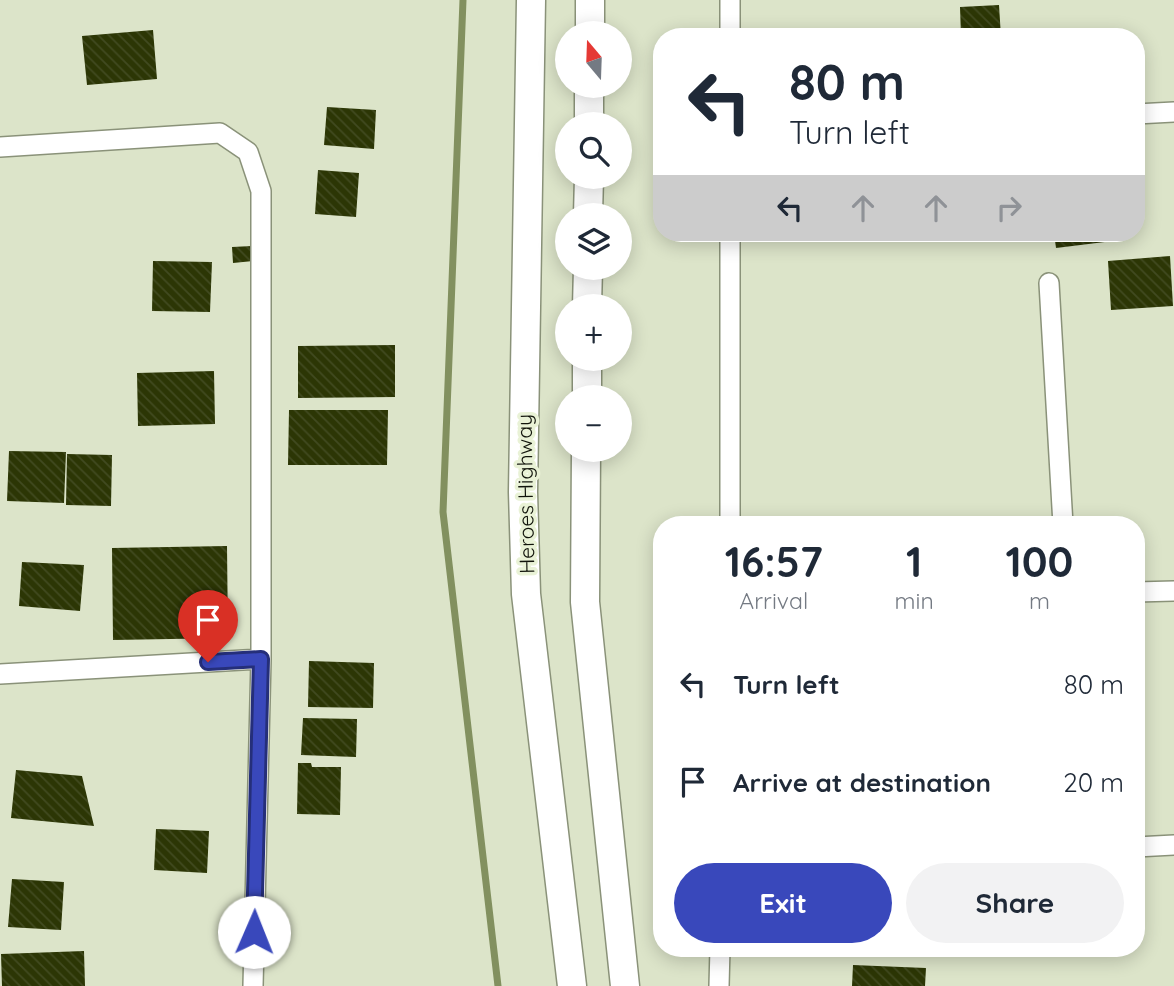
<!DOCTYPE html>
<meta charset="utf-8">
<style>
:root{--surface:#fff;--page:#f2f2f3;--text:#1f2937;--muted:#747a83;--accent:#3948bb}
body{margin:0;font-family:Quicksand,sans-serif;background:var(--page);color:var(--text);height:100vh;display:flex;flex-direction:column;font-size:26px;white-space:nowrap}
*{box-sizing:border-box;margin:0}
p{font-size:23px;color:var(--muted)}
.icon{flex:none;width:38px;height:38px;fill:none;stroke:currentColor;stroke-width:2;stroke-linecap:round;stroke-linejoin:round}
.map{position:relative;flex:1;overflow:hidden}
.drawer{position:absolute;left:653px;top:516px;width:492px;height:441px;display:flex;flex-direction:column;background:var(--surface);border-radius:28px;box-shadow:0 4px 18px #0003}
.drawer>*{flex:none}
.top-card{position:absolute;left:653px;top:28px;width:492px;height:214px;border-radius:28px;box-shadow:0 4px 18px #0003;background:#fff;color:var(--text);overflow:hidden}
.needle{width:46px;rotate:341deg}
.fabs{position:absolute;left:555px;top:21px;display:grid;gap:14px}
.fabs a{display:grid;place-items:center;width:77px;height:77px;border-radius:50%;background:var(--surface);box-shadow:0 4px 18px #0003;font-size:35px}
.pin{position:absolute;display:grid;place-items:center;width:60px;height:60px;color:#fff;margin:-72px -30px;border-radius:50% 50% 50% 0;rotate:-45deg;box-shadow:0 0 7px #0007}
.pin .icon{rotate:45deg}
.me{position:absolute;width:77px;margin:-38px;rotate:1deg;stroke-linejoin:round;filter:drop-shadow(0 0 5px #0008)}
.turn{display:flex;align-items:center;gap:24px;height:147px;padding:0 21px;font-size:32px}
.turn .icon{width:91px;height:91px;stroke-width:2.5}
.turn b{display:block;font-size:49px;line-height:60px}
.lanes{display:flex;align-items:center;height:66px;padding:0 21px;background:#0003;justify-content:center;gap:35px;direction:ltr}
.lanes .off{opacity:.35}
.eta{display:flex;justify-content:space-evenly;align-items:center;height:119px;text-align:center}
.eta b{font-size:42px;font-weight:700;line-height:49px}
.button{display:flex;gap:14px;margin-top:auto;padding:14px 21px}
.button a{flex:1;height:80px;border-radius:42px;background:var(--accent);color:#fff;font-size:28px;font-weight:700;line-height:80px;text-align:center}
.button a+a{background:var(--page);color:var(--text)}
ul{padding:0;list-style:none}
li{display:flex;align-items:center;gap:21px;height:98px;padding:0 21px}
li div{flex:1}
li b{display:block;font-size:26px}
li em{font-style:normal}
.map>svg:first-child{display:block}
.lines{fill:none;stroke-linecap:round;stroke-linejoin:round}
.stream{stroke:#82905f;stroke-width:7}
.building{fill:url(#building-back-hatch)}
.street-casing{stroke:#8a9279;stroke-width:22}
.secondary-casing{stroke:#8a9279;stroke-width:31}
.street{stroke:#fff;stroke-width:19}
.secondary{stroke:#fff;stroke-width:28}
.route-casing{stroke:#252f7a;stroke-width:18}
.route{stroke:#3948bb;stroke-width:12}
.labels{text-anchor:middle;dominant-baseline:central;stroke-width:7;stroke-linejoin:round;paint-order:stroke}
.street-label{font-size:21px;fill:#10130a;stroke:#e9f2d6}
</style>
<div class="map">
<svg width="1174" height="986" viewBox="0 0 1174 986">
<defs>
<pattern id="building-back-hatch" width="6" height="6" patternUnits="userSpaceOnUse" patternTransform="scale(1.75)"><rect width="6" height="6" fill="#2c3605"/><path d="M-1 5l2 2M0 0l6 6M5-1l2 2" fill="none" stroke="#414a20"/></pattern>
</defs>
<rect width="100%" height="100%" fill="#dce4c9"/>
<g class="lines">
<path class="stream" d="M 463,0 L 443,512 L 498,986"/>
</g>
<path class="building" d="M 999,5 L 1001,37 L 961,37 L 960,7 Z
M 153,30 L 157,79 L 87,85 L 82,36 Z
M 942,31 L 943,37 L 905,37 L 905,35 Z
M 327,107 L 376,110 L 374,149 L 324,145 Z
M 318,170 L 359,173 L 356,217 L 315,214 Z
M 1054,233 L 1120,233 L 1121,240 L 1056,248 Z
M 252,246 L 253,261 L 233,263 L 232,247 Z
M 1170,256 L 1173,306 L 1111,310 L 1108,261 Z
M 153,261 L 212,262 L 210,312 L 152,311 Z
M 395,345 L 395,397 L 298,398 L 298,346 Z
M 214,371 L 215,424 L 138,426 L 137,373 Z
M 289,410 L 388,410 L 387,465 L 288,465 Z
M 9,451 L 66,452 L 64,503 L 7,501 Z
M 67,454 L 112,455 L 111,506 L 66,505 Z
M 227,546 L 228,638 L 113,640 L 112,548 Z
M 22,562 L 84,565 L 80,611 L 19,606 Z
M 309,661 L 374,663 L 373,708 L 308,707 Z
M 303,718 L 357,719 L 356,757 L 301,755 Z
M 298,763 L 311,763 L 312,767 L 341,767 L 340,815 L 297,814 Z
M 16,770 L 82,776 L 94,826 L 11,818 Z
M 156,829 L 209,831 L 207,873 L 154,870 Z
M 12,879 L 64,882 L 61,930 L 8,927 Z
M 84,951 L 85,986 L 2,986 L 1,954 Z
M 853,965 L 926,968 L 925,986 L 852,986 Z"/>
<g class="lines">
<defs>
<path id="street" d="M 730,0 L 730,37
M 1136,114 L 1174,112
M 0,147 L 220,133 L 248,152 L 261,191 L 261,659 L 253,986
M 1049,283 L 1063,525
M 730,525 L 730,233
M 1136,592 L 1174,591
M 0,674 L 261,659
M 1136,847 L 1174,845
M 719,986 L 720,948"/>
<path id="secondary" d="M 531,0 L 523,492 L 526,594 L 572,986
M 590,33 L 590,0
M 589,124 L 589,86
M 588,215 L 589,177
M 587,306 L 588,268
M 587,397 L 587,359
M 586,450 L 585,602 L 625,986"/>
</defs>
<use href="#street" class="street-casing"/>
<use href="#secondary" class="secondary-casing"/>
<use href="#street" class="street"/>
<use href="#secondary" class="secondary"/>
</g>
<g class="lines">
<defs>
<path id="route" d="M 208,662 L 261,659 L 254,932"/>
</defs>
<use href="#route" class="route-casing"/>
<use href="#route" class="route"/>
</g>
<g class="labels">
<g class="street-label">
<text transform="translate(525 494) rotate(-91)">Heroes Highway</text>
</g>
</g>
</svg>
<div class="fabs">
<a><svg class="needle" viewBox="-14 -14 28 28"><path d="M0-13l5 13h-10z" fill="#e53935"/><path d="M0 13l5-13h-10z" fill="#747a83"/></svg></a>
<a><svg class="icon" aria-label="search" viewBox="0 0 24 24"><circle cx="10" cy="10" r="6"/><path d="M15 15l6 6"/></svg></a>
<a><svg class="icon" aria-label="layers" viewBox="0 0 24 24"><path d="M12 4l9 5-9 5-9-5zM3 14l9 5 9-5"/></svg></a>
<a>+</a>
<a>−</a>
</div>
<div class="pin" style="left:208px;top:662px;background:#d93025"><svg class="icon" aria-label="arrive" viewBox="0 0 24 24"><path d="M6 21V4h12l-3 4 3 4H6"/></svg></div>
<svg class="me" style="left:254px;top:932px" viewBox="-20 -20 40 40"><circle r="19" fill="#fff"/><path d="M0-13L10 11 0 6-10 11z" fill="#3948bb"/></svg>
<div class="top-card">
<div class="turn"><svg class="icon" aria-label="left" viewBox="0 0 24 24"><path d="M17 20v-9H6M10 6l-5 5 5 5"/></svg><div><b>80 m</b>Turn left</div></div>
<div class="lanes"><svg class="icon" aria-label="left" viewBox="0 0 24 24"><path d="M17 20v-9H6M10 6l-5 5 5 5"/></svg><svg class="icon off" aria-label="ahead" viewBox="0 0 24 24"><path d="M12 20V5M6 11l6-6 6 6"/></svg><svg class="icon off" aria-label="ahead" viewBox="0 0 24 24"><path d="M12 20V5M6 11l6-6 6 6"/></svg><svg class="icon off" aria-label="right" viewBox="0 0 24 24"><path d="M7 20v-9h11M14 6l5 5-5 5"/></svg></div>
</div>
<section class="drawer">
<div class="eta">
<div><b>16:57</b><p>Arrival</p></div>
<div><b>1</b><p>min</p></div>
<div><b>100</b><p>m</p></div>
</div>
<ul>
<li><svg class="icon" aria-label="left" viewBox="0 0 24 24"><path d="M17 20v-9H6M10 6l-5 5 5 5"/></svg><div><b>Turn left</b></div><em>80 m</em></li>
<li><svg class="icon" aria-label="arrive" viewBox="0 0 24 24"><path d="M6 21V4h12l-3 4 3 4H6"/></svg><div><b>Arrive at destination</b></div><em>20 m</em></li>
</ul>
<div class="button"><a>Exit</a><a>Share</a></div>
</section>
</div>
